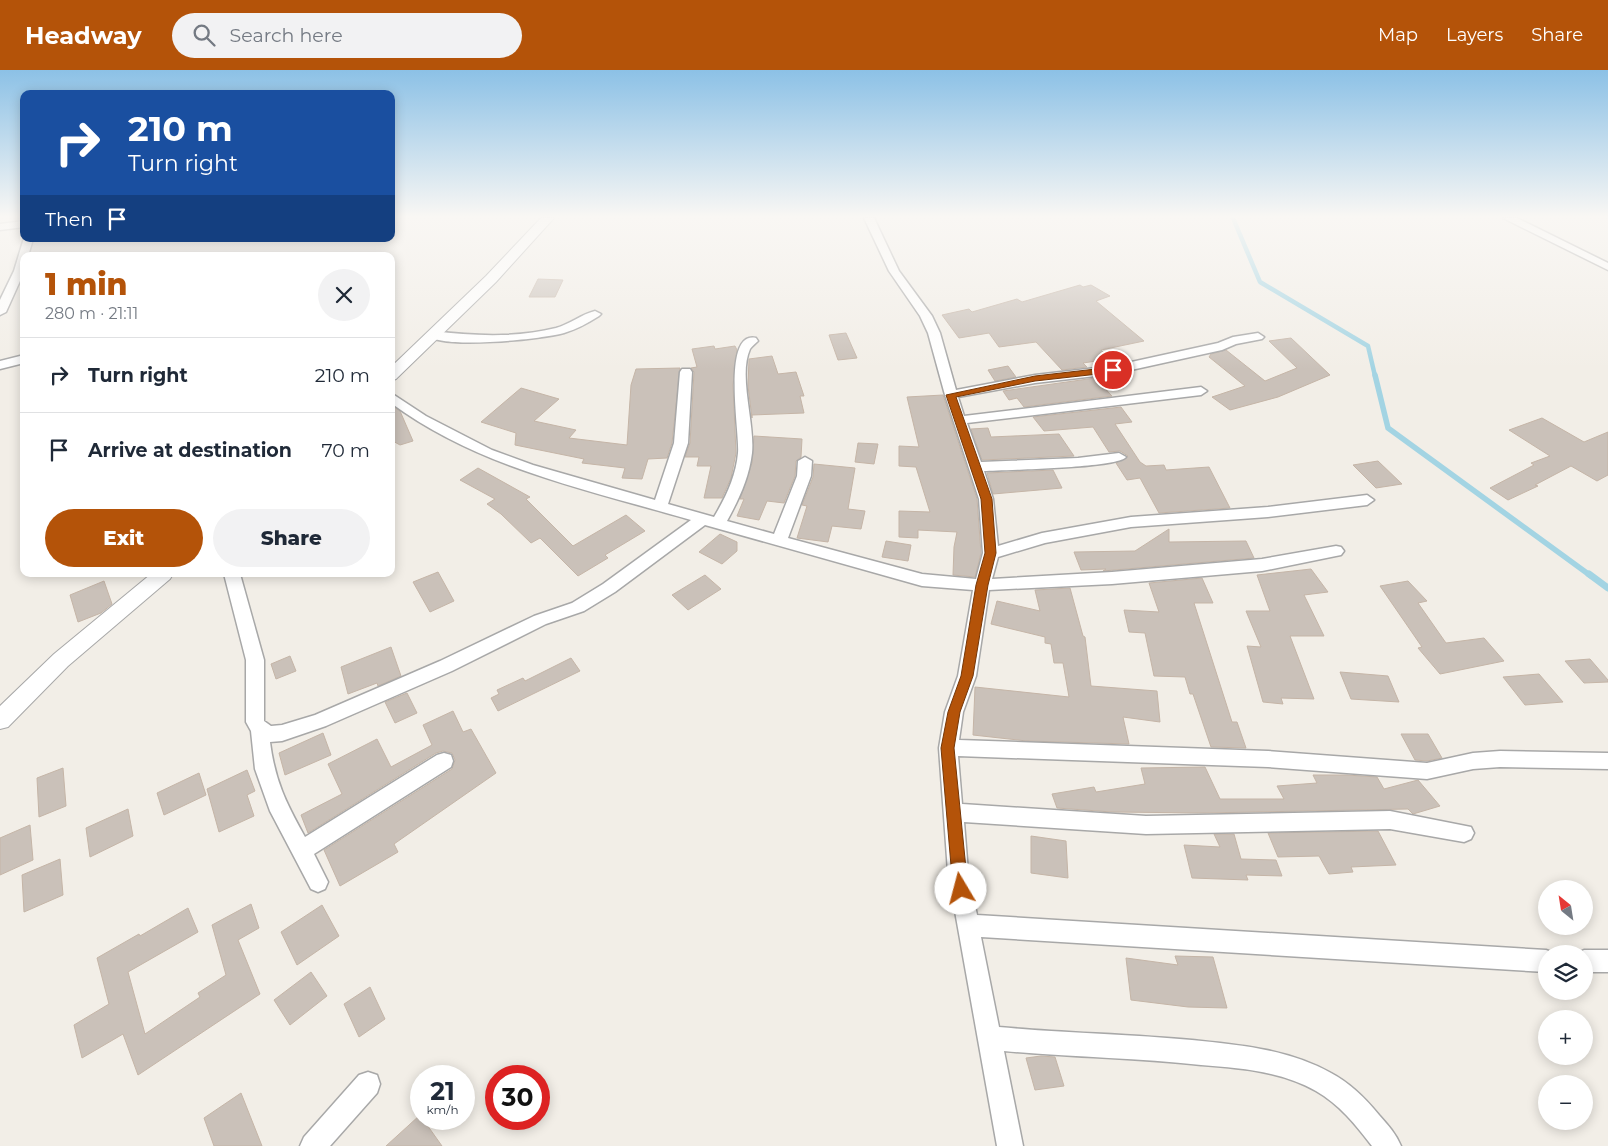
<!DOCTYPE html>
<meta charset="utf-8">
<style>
:root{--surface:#fff;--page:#f2f2f3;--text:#1f2937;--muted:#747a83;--line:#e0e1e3;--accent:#b45309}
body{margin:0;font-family:Montserrat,sans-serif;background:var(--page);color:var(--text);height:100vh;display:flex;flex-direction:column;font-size:19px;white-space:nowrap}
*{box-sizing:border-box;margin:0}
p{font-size:16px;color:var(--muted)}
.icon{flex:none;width:28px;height:28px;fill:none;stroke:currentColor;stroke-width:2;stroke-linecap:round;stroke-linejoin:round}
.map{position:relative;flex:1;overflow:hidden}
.drawer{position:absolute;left:20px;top:182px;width:375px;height:325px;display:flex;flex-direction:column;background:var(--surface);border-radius:10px;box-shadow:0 2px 12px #0003}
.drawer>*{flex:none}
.banner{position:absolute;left:20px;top:20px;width:375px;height:152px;border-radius:10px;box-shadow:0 2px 12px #0003;background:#1a4fa0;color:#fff;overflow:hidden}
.needle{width:32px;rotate:330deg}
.controls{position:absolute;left:1538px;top:810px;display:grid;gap:10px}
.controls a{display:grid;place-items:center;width:55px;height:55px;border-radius:50%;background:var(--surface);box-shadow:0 2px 12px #0003;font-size:25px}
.speed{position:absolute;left:410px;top:995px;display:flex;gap:10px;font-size:25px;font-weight:700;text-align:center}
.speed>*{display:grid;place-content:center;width:65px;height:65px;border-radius:50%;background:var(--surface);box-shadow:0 2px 12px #0003;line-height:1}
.speed small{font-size:12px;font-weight:400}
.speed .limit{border:8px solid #d22;background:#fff;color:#111}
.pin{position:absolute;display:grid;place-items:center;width:42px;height:42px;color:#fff;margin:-21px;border:2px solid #fff;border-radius:50%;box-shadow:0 1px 5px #0007}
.me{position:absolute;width:55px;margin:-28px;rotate:352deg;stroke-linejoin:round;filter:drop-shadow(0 0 4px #0008)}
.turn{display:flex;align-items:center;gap:18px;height:105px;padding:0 25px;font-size:22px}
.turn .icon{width:65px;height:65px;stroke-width:2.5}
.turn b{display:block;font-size:35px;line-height:42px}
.then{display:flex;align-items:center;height:48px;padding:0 25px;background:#0003;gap:10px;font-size:19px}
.round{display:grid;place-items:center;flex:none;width:52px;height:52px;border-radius:26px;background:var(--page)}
.headline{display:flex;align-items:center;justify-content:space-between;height:85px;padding:0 25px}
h1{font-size:30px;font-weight:800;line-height:38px;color:var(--accent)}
.button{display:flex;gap:10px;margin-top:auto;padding:10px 25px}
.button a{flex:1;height:58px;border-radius:30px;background:var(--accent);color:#fff;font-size:20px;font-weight:800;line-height:58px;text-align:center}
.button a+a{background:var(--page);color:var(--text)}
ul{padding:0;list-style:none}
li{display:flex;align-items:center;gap:15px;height:75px;padding:0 25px;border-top:1px solid var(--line)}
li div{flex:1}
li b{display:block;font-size:19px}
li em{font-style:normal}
header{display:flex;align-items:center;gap:30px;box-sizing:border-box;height:70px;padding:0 25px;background:var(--accent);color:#fff}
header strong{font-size:24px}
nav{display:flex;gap:28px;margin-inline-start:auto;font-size:18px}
.search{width:350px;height:45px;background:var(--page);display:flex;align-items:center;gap:12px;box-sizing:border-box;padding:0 18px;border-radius:28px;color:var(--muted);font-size:19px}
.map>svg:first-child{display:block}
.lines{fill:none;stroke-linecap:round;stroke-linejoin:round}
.stream-far2{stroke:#a3d4e3;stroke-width:4.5}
.stream-far1{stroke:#a3d4e3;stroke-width:5.5}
.stream{stroke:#a3d4e3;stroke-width:7}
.building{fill:#cac1b9;stroke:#c5b5a7}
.minor-casing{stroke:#a8a8a8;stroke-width:3}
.tertiary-casing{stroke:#a8a8a8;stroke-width:2}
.minor{fill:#fff;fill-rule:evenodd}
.tertiary{fill:#fff;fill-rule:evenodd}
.route{fill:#b45309;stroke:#753606}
</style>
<header>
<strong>Headway</strong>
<div class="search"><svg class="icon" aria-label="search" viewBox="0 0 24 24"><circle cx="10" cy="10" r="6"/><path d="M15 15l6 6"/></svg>Search here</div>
<nav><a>Map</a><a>Layers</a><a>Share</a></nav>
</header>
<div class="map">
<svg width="1608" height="1076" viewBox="0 0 1608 1076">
<rect width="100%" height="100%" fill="#f2eee7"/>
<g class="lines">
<path class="stream-far2" d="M 1233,148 L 1260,212 L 1368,276 L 1375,306"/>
<path class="stream-far1" d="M 1375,305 L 1388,358 L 1591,506"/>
<path class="stream" d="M 1589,504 L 1608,518"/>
</g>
<path class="building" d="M 538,209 L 563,210 L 555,227 L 529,227 Z
M 1080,215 L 1083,217 L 1091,215 L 1110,226 L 1096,231 L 1144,271 L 1101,280 L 1110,289 L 1083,293 L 1087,297 L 1062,300 L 1036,272 L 999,277 L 989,263 L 959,268 L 942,245 L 969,239 L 972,242 L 1017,229 L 1022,232 Z
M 846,263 L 857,288 L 838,290 L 829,265 Z
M 1291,268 L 1330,305 L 1278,327 L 1230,340 L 1212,327 L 1245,316 L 1209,287 L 1211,284 L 1226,280 L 1265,311 L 1297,298 L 1269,271 Z
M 714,276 L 715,279 L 735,276 L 737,280 L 733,315 L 736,383 L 731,408 L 722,428 L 704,428 L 711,396 L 697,396 L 699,387 L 685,387 L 690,373 L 694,302 L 691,298 L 697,297 L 692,279 Z
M 772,286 L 778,304 L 796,302 L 804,326 L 800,326 L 804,343 L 752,345 L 752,348 L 748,316 L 749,289 Z
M 1008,296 L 1016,307 L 995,311 L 988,300 Z
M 680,298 L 672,373 L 667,388 L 648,389 L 642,409 L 622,408 L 625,398 L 582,393 L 584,389 L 515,375 L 516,363 L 481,352 L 521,318 L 559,329 L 534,351 L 576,360 L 569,368 L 627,375 L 631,315 L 636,299 Z
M 1095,308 L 1112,326 L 1024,337 L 1017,328 L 1009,330 L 1003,321 Z
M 943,325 L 977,429 L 981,483 L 975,507 L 953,505 L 954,477 L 957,462 L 918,460 L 918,468 L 899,467 L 899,441 L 930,442 L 916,397 L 899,396 L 899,376 L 919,377 L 907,327 Z
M 391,335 L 400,341 L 413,371 L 400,375 L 391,370 Z
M 1121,337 L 1132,352 L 1115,354 L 1140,392 L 1146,396 L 1164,395 L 1166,400 L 1209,397 L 1230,438 L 1159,443 L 1140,408 L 1127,410 L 1116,393 L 1128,386 L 1120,381 L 1109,382 L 1093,357 L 1044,361 L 1033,347 Z
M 1542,348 L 1584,372 L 1608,362 L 1608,405 L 1597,411 L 1571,396 L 1535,415 L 1538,416 L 1508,430 L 1490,418 L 1534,395 L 1531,393 L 1550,386 L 1509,360 Z
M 988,358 L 991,367 L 1059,364 L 1074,386 L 982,390 L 971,359 Z
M 754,366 L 802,369 L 801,387 L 796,391 L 795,406 L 784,433 L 767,431 L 759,450 L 737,446 L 744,429 L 740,429 L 752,393 Z
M 858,373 L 878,374 L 874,394 L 855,392 Z
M 1378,391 L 1402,414 L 1376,418 L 1353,395 Z
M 814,394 L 855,398 L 848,439 L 865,441 L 861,459 L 832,456 L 828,472 L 797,468 L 807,436 L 802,435 L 813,407 Z
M 478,398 L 530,427 L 526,429 L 573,476 L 626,445 L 645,461 L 605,485 L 608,488 L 578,506 L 540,468 L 531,473 L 501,444 L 487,434 L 495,429 L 460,410 Z
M 1053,400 L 1062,418 L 993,424 L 987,403 Z
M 1169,459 L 1169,472 L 1246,471 L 1254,488 L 1103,501 L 1106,499 L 1081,500 L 1074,482 L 1135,481 Z
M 720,464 L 737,472 L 737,481 L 722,494 L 699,482 Z
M 886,471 L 911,475 L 908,491 L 882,487 Z
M 1311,499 L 1328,522 L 1304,525 L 1324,566 L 1290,566 L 1314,629 L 1281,628 L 1283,634 L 1263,632 L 1247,576 L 1261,577 L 1246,541 L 1270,541 L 1257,505 Z
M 438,502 L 454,531 L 430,542 L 413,512 Z
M 705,505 L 721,519 L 688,540 L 672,525 Z
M 1202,508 L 1213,533 L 1194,533 L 1232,652 L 1237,652 L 1246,678 L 1211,677 L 1193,624 L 1190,624 L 1185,607 L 1154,606 L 1145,563 L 1129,562 L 1124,540 L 1159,542 L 1149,513 Z
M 104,511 L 112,534 L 101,543 L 78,552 L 70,525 Z
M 1408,511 L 1427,531 L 1418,533 L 1446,573 L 1484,568 L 1504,591 L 1440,604 L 1418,578 L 1422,577 L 1380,516 Z
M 1070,518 L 1083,566 L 1085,567 L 1091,616 L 1157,621 L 1160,652 L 1123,647 L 1129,674 L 1027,671 L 973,665 L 975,617 L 1069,627 L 1063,593 L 1054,593 L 1051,574 L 1045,573 L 1045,567 L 991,554 L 997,531 L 1040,541 L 1035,520 Z
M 391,577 L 401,606 L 378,616 L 377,613 L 348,624 L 341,597 Z
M 290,586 L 296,601 L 276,609 L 271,594 Z
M 571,588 L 580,601 L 498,641 L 491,628 L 499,624 L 497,620 L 523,608 L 525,611 Z
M 1590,589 L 1608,610 L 1608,612 L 1584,613 L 1565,591 Z
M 1340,602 L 1388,606 L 1399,632 L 1351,629 Z
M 1539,604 L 1563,632 L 1525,635 L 1503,607 Z
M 407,623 L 417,643 L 395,653 L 385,632 Z
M 453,641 L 463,662 L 471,659 L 496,703 L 394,774 L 398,782 L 340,816 L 324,780 L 452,699 L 455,690 L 452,683 L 443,681 L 436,683 L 308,763 L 301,745 L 342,724 L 328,694 L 377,669 L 391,697 L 432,675 L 423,655 Z
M 323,663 L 331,685 L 285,705 L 279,683 Z
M 1401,664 L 1428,664 L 1442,688 L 1427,691 L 1415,690 Z
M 1205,697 L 1220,729 L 1284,729 L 1277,716 L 1317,713 L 1313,705 L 1347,705 L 1377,707 L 1384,719 L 1418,710 L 1440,736 L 1413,744 L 1408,739 L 1204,743 L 1112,742 L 1057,738 L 1052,724 L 1094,717 L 1096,722 L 1145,714 L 1141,698 Z
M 63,698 L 66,736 L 39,747 L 37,708 Z
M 247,700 L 255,721 L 247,725 L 254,746 L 219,762 L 207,719 Z
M 199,703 L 206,725 L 164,745 L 157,723 Z
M 128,739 L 133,766 L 90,787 L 86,758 Z
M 30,755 L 33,790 L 0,805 L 0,768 Z
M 1378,761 L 1396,795 L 1351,797 L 1353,802 L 1329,804 L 1319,786 L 1278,787 L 1268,763 Z
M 1214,764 L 1234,764 L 1241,789 L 1276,790 L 1282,806 L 1246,805 L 1248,810 L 1192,808 L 1184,775 L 1220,777 Z
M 1031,766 L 1066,771 L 1068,808 L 1031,803 Z
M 60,789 L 63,825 L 24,842 L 22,805 Z
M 251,834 L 259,858 L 238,870 L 260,924 L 138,1005 L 123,964 L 82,988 L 74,955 L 109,934 L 97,888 L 139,864 L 140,866 L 188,838 L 198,862 L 128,902 L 145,964 L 200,927 L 198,923 L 226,905 L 212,855 Z
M 322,835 L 339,866 L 297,895 L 281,862 Z
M 1175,886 L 1213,887 L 1227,938 L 1188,937 L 1131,930 L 1126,888 L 1178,895 Z
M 311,902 L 327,926 L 290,955 L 274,930 Z
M 370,917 L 385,949 L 359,967 L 344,934 Z
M 1041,986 L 1055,987 L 1064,1016 L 1035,1020 L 1026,988 Z
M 241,1023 L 262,1076 L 214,1076 L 204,1048 Z
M 420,1045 L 442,1076 L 386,1076 Z"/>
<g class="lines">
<defs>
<path id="minor" d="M 864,148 L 874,148 L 899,201 L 932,246 L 940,263 L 956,320 L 1035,305 L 1113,296 L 1218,273 L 1233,267 L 1258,263 L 1264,267 L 1262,269 L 1236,274 L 1222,280 L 1113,304 L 1035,313 L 958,327 L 964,346 L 1201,317 L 1207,321 L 1201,325 L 967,353 L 981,392 L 1078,388 L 1119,383 L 1126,387 C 1118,398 1004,400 984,401 L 993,429 L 998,476 L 1042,463 L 1131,447 L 1268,437 L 1367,425 L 1374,430 L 1367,435 L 1268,447 L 1131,457 L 1045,473 L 998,487 L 992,509 L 1112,502 L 1262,489 L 1336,476 L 1341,477 L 1344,481 L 1341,485 L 1336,486 L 1262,501 L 1112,514 L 989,520 L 976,606 L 963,642 L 959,670 L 1268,681 L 1427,693 L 1473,683 L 1500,681 L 1608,683 L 1608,699 L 1500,697 L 1473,699 L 1427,709 L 1268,697 L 958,686 L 962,734 L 1146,746 L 1390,741 L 1471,757 L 1474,763 L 1471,769 L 1464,772 L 1390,759 L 1146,764 L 964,752 L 968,802 L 977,845 L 1546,880 L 1554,883 L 1546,884 L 1546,902 L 981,867 L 999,957 C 1063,963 1128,964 1192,970 C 1240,975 1288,979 1331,1003 C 1350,1013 1366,1029 1379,1045 C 1388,1055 1396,1064 1401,1076 L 1372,1076 C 1356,1055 1339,1034 1316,1021 C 1281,1001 1240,998 1201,995 C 1136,988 1069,987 1004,981 L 1023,1076 L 997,1076 L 948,802 L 939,678 L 945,642 L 958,606 L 973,520 L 922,516 L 705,455 L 615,522 L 584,541 L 546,554 L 452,601 L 326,656 L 282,671 L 270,672 C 275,711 286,733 305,767 L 437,685 L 444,683 L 451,685 L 453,691 L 451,697 L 314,784 L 328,812 L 325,819 L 318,822 L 311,819 L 270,741 L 255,699 L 251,661 L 246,652 L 246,590 L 224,504 L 240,504 L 264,590 L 264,651 L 271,656 L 282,655 L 315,645 L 440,591 L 534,546 L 572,533 L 603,514 L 691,450 C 588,420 479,398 391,333 L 391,323 L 426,346 L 492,380 L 533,395 L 655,430 L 674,373 L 680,302 L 682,299 L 690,299 L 692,302 L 688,373 L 668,434 L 714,447 C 726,427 736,406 738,383 C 740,364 721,260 756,268 L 758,271 C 755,274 752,276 750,279 C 738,306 755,353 752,383 C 749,408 739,429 727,451 L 774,464 L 797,406 L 798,391 L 805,387 L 812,391 L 811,406 L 788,468 L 922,504 L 976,509 L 983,483 L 979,429 L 945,325 L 928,263 L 920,246 L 889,201 Z
M 1503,148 L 1517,148 L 1608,193 L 1608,200 Z
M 24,151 L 24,157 L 0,160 L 0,154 Z
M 24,168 L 33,169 L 28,186 L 24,186 L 24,202 L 6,242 L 0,245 L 0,230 L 14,201 Z
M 595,241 L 601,244 L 599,246 C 588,253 577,259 564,263 C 543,269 441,280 427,265 L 433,261 C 474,266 516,268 556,258 C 570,254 582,244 595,241 Z
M 24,285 L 24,293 L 0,299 L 0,291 Z
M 1584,880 L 1608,880 L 1608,902 L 1584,902 L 1584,884 L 1576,884 Z
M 368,1002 L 377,1005 L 380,1014 L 377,1023 L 330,1076 L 300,1076 L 304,1067 L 359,1005 Z"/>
<path id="tertiary" d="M 541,148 L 554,148 L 496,212 L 396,309 L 391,311 L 391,297 L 486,206 Z
M 151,504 L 173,504 L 170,509 L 68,596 L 8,657 L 0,659 L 0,636 L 54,584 Z"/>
</defs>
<use href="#minor" class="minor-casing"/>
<use href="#tertiary" class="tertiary-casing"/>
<use href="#minor" class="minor"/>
<use href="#tertiary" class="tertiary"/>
</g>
<linearGradient id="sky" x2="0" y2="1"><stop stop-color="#8cc1e6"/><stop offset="0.49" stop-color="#f9f7f4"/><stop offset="1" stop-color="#f9f7f4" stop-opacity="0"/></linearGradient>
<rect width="1608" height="299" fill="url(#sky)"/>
<path class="route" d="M 1113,297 L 1117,300 L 1116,302 L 1035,311 L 956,327 L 992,429 L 996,483 L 988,515 L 973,606 L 960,642 L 954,678 L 968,819 L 966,824 L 961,826 L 956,824 L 953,819 L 941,678 L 948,642 L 961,606 L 976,515 L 985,483 L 981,429 L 946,325 L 1035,306 Z"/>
</svg>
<div class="controls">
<a><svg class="needle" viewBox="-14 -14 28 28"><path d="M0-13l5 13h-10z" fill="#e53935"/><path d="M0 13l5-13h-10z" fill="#747a83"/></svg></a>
<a><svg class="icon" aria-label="layers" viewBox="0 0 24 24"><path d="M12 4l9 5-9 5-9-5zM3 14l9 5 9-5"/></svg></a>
<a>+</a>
<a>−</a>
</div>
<div class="speed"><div>21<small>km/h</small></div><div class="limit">30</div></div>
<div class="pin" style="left:1113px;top:300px;background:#d93025"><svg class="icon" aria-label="arrive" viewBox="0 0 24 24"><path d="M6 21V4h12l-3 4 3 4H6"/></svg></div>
<svg class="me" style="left:961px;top:819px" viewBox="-20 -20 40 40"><circle r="19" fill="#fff"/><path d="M0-13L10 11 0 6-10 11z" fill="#b45309"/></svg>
<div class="banner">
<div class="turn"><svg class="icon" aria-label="right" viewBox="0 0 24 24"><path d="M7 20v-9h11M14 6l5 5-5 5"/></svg><div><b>210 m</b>Turn right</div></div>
<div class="then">Then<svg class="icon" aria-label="arrive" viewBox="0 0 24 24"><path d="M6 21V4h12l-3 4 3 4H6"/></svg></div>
</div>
<section class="drawer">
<div class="headline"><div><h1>1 min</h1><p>280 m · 21:11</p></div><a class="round"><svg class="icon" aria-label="close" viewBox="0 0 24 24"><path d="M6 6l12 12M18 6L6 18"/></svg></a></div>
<ul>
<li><svg class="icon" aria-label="right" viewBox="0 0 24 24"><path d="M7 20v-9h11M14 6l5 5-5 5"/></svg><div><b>Turn right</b></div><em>210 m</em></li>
<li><svg class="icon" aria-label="arrive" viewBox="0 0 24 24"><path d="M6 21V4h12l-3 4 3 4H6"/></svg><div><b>Arrive at destination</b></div><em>70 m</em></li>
</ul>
<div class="button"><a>Exit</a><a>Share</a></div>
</section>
</div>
